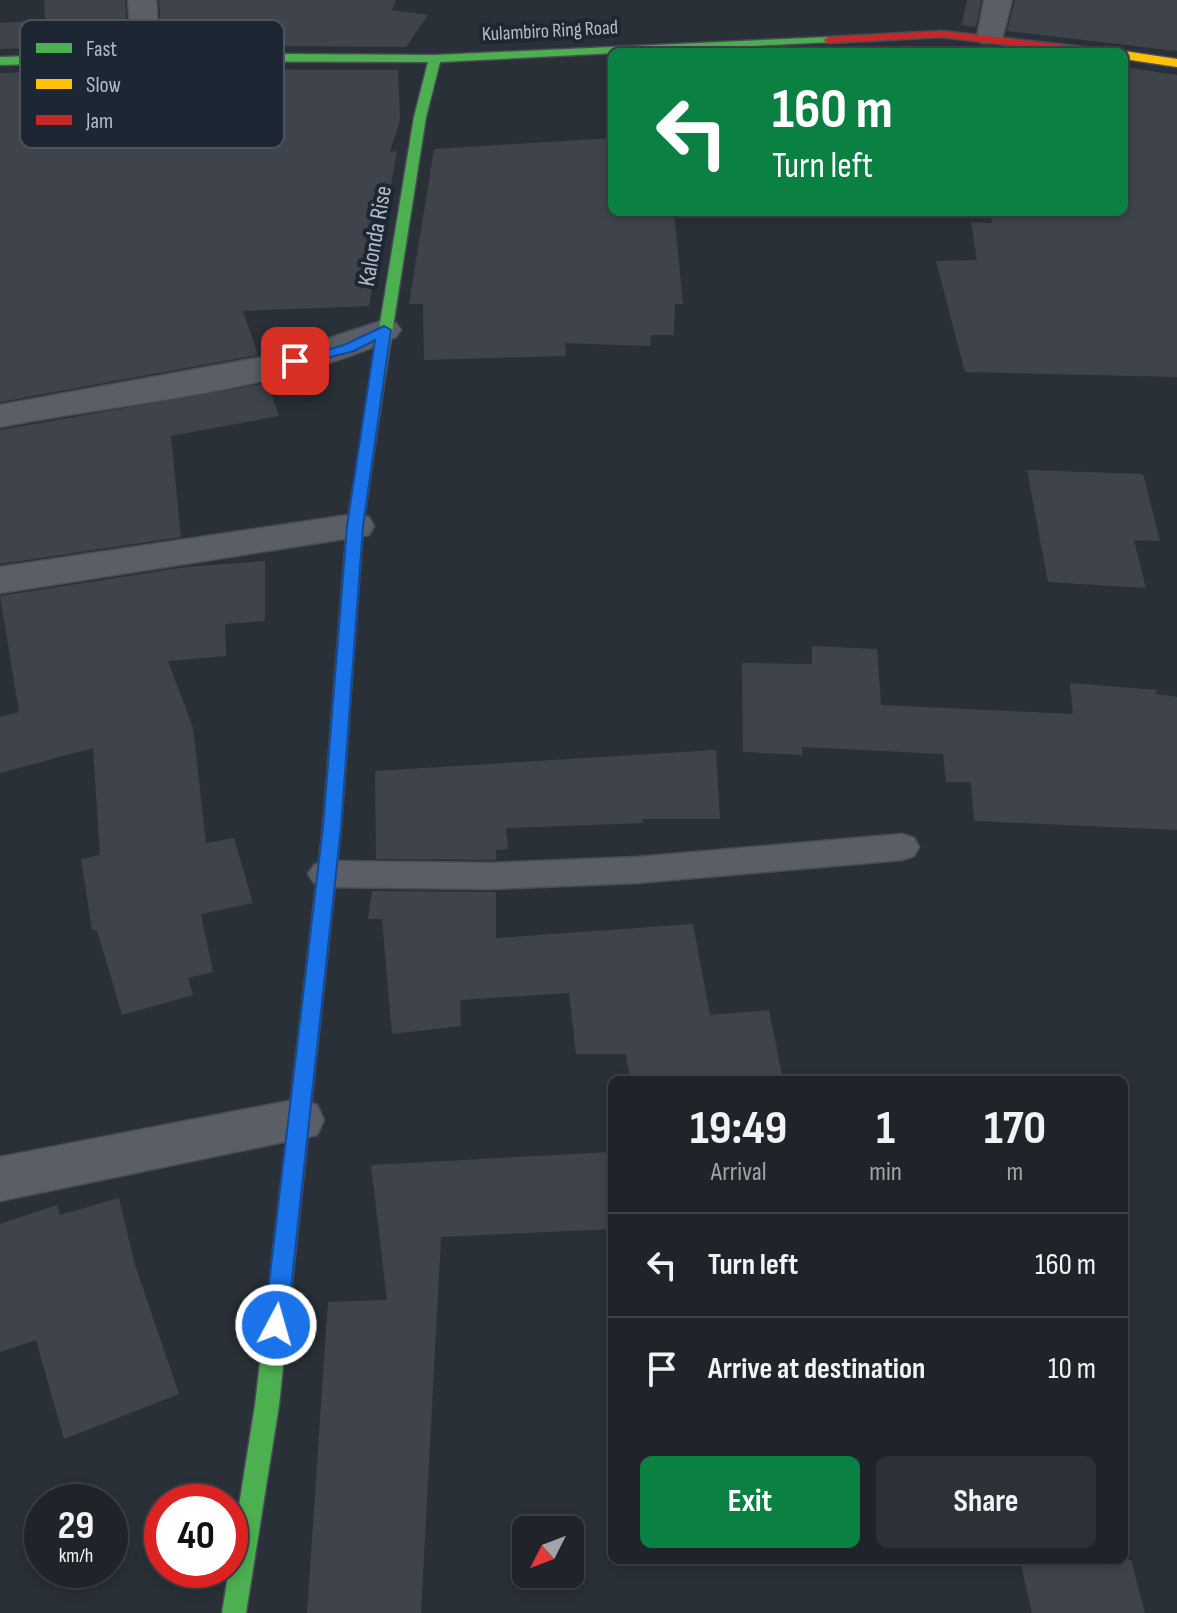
<!DOCTYPE html>
<style>
:root{--surface:#20242a;--page:#2d3036;--text:#f1f3f6;--muted:#a2a4a8;--line:#3d4147;--accent:#0b8043}
body{margin:0;font-family:"Sofia Sans Condensed",sans-serif;background:var(--page);color:var(--text);height:100vh;display:flex;flex-direction:column;font-size:30px;white-space:nowrap}
*{box-sizing:border-box;margin:0}
p{font-size:26px;color:var(--muted)}
.icon{flex:none;width:44px;height:44px;fill:none;stroke:currentColor;stroke-width:2;stroke-linecap:round;stroke-linejoin:round}
.map{position:relative;flex:1;overflow:hidden}
.sheet{position:absolute;left:608px;top:1076px;width:520px;height:488px;display:flex;flex-direction:column;background:var(--surface);border-radius:12px;box-shadow:0 4px 12px #0003,0 0 0 2px var(--line)}
.sheet>*{flex:none}
.top-card{position:absolute;left:608px;top:48px;width:520px;height:168px;border-radius:12px;box-shadow:0 4px 12px #0003,0 0 0 2px var(--line);background:#0b8043;color:#fff;overflow:hidden}
.needle{width:52px;rotate:228deg}
.tools{position:absolute;left:512px;top:1516px;display:grid;gap:16px}
.tools a{display:grid;place-items:center;width:72px;height:72px;border-radius:12px;background:var(--surface);box-shadow:0 4px 12px #0003,0 0 0 2px var(--line);font-size:40px}
.speed{position:absolute;left:24px;top:1484px;display:flex;gap:16px;font-size:40px;font-weight:700;text-align:center}
.speed>*{display:grid;place-content:center;width:104px;height:104px;border-radius:50%;background:var(--surface);box-shadow:0 4px 12px #0003,0 0 0 2px var(--line);line-height:1}
.speed small{font-size:20px;font-weight:400}
.speed .limit{border:12px solid #d22;background:#fff;color:#111}
.pin{position:absolute;display:grid;place-items:center;width:68px;height:68px;color:#fff;margin:-34px;border-radius:16px;box-shadow:0 4px 12px #0006}
.me{position:absolute;width:88px;margin:-44px;rotate:6deg;stroke-linejoin:round;filter:drop-shadow(0 0 6px #0008)}
.turn{display:flex;align-items:center;gap:28px;height:168px;padding:0 32px;font-size:36px}
.turn .icon{width:104px;height:104px;stroke-width:2.5}
.turn b{display:block;font-size:56px;line-height:68px}
.eta{display:flex;justify-content:space-evenly;align-items:center;height:136px;text-align:center}
.eta b{font-size:48px;font-weight:700;line-height:56px}
.cta{display:flex;gap:16px;margin-top:auto;padding:16px 32px}
.cta a{flex:1;height:92px;border-radius:12px;background:var(--accent);color:#fff;font-size:32px;font-weight:700;line-height:92px;text-align:center}
.cta a+a{background:var(--page);color:var(--text)}
ul{padding:0;list-style:none}
li{display:flex;align-items:center;gap:24px;height:104px;padding:0 32px;border-top:2px solid var(--line)}
li div{flex:1}
li b{display:block;font-size:30px}
li em{font-style:normal}
.map>svg:first-child{display:block}
.building{fill:#3f444c}
.lines{fill:none;stroke-linecap:round;stroke-linejoin:round}
.lane-casing{stroke:#484c55;stroke-width:3}
.street-casing{stroke:#484c55;stroke-width:3}
.fast-casing{stroke:#484c55;stroke-width:3}
.slow-casing{stroke:#484c55;stroke-width:3}
.jam-casing{stroke:#484c55;stroke-width:3}
.lane{fill:#5a5e66;fill-rule:evenodd}
.street{fill:#5a5e66;fill-rule:evenodd}
.fast{fill:#4caf50;fill-rule:evenodd}
.slow{fill:#ffc107;fill-rule:evenodd}
.jam{fill:#c62828;fill-rule:evenodd}
.route{fill:#1a73e8;stroke:#114b97;stroke-width:2}
.labels{text-anchor:middle;dominant-baseline:central;stroke-width:8;stroke-linejoin:round;paint-order:stroke}
.far-street-label{font-size:20px;fill:#b4bcc9;stroke:#1d2633}
.street-label{font-size:24px;fill:#b4bcc9;stroke:#1d2633}
.key{fill:#1d2633;stroke:#4a5360;stroke-width:2}
.key-label{font-size:22px;fill:#b4bcc9}
</style>
<div class="map">
<svg width="1177" height="1613" viewBox="0 0 1177 1613">
<rect width="100%" height="100%" fill="#2a3038"/>
<path class="building" d="M 44,0 L 125,0 L 128,45 L 0,49 L 0,23 L 45,20 Z
M 159,0 L 396,0 L 392,10 L 428,15 L 406,47 L 162,45 Z
M 967,0 L 981,0 L 976,27 L 962,25 Z
M 1015,0 L 1177,0 L 1177,51 L 1007,31 Z
M 1124,67 L 1177,75 L 1177,377 L 965,372 L 936,261 L 977,260 L 971,222 L 992,223 L 990,213 L 1098,215 L 1098,212 L 1124,212 Z
M 146,69 L 398,70 L 400,120 L 390,152 L 397,151 L 369,306 L 243,311 L 258,355 L 0,402 L 0,73 Z
M 612,138 L 612,212 L 674,212 L 683,304 L 675,304 L 674,335 L 651,335 L 650,346 L 565,343 L 566,356 L 424,360 L 423,304 L 409,304 L 434,149 Z
M 268,383 L 279,416 L 171,436 L 181,537 L 0,564 L 0,430 Z
M 1027,470 L 1143,474 L 1160,541 L 1134,540 L 1146,588 L 1048,582 Z
M 265,561 L 265,621 L 225,624 L 226,656 L 168,661 L 193,728 L 206,843 L 234,838 L 253,903 L 201,914 L 213,972 L 188,978 L 193,995 L 122,1015 L 97,930 L 92,930 L 81,859 L 100,855 L 93,748 L 0,773 L 0,717 L 19,712 L 0,596 L 186,567 Z
M 812,646 L 877,649 L 881,705 L 1073,714 L 1070,683 L 1157,690 L 1156,694 L 1177,697 L 1177,830 L 974,821 L 971,782 L 946,782 L 943,754 L 802,747 L 802,755 L 743,752 L 742,663 L 812,664 Z
M 716,750 L 720,819 L 642,819 L 643,823 L 506,828 L 508,849 L 496,850 L 496,860 L 376,859 L 375,771 Z
M 372,891 L 496,892 L 496,938 L 693,924 L 710,1015 L 769,1010 L 782,1075 L 630,1080 L 626,1054 L 576,1054 L 569,993 L 460,1000 L 461,1026 L 392,1034 L 382,919 L 368,919 Z
M 612,1152 L 612,1229 L 441,1237 L 421,1613 L 307,1613 L 328,1302 L 387,1300 L 371,1165 Z
M 119,1198 L 135,1265 L 179,1394 L 64,1439 L 36,1340 L 0,1352 L 0,1224 L 57,1205 L 60,1215 Z
M 1020,1560 L 1131,1560 L 1145,1613 L 1032,1613 Z"/>
<g class="lines">
<defs>
<path id="lane" d="M 902,834 L 914,838 L 919,847 L 914,856 L 902,860 L 637,883 L 490,889 L 326,887 L 314,883 L 308,874 L 314,865 L 326,861 L 490,863 L 637,857 Z"/>
<path id="street" d="M 128,0 L 156,0 L 160,57 L 156,63 L 136,63 L 132,57 Z
M 984,0 L 1012,0 L 1001,43 L 981,43 L 977,37 Z
M 384,320 L 396,323 L 401,330 L 396,337 C 281,392 126,402 0,427 L 0,405 L 284,353 Z
M 355,514 L 369,517 L 374,526 L 369,535 L 0,593 L 0,567 Z
M 299,1099 L 317,1105 L 324,1120 L 317,1135 L 0,1201 L 0,1157 Z"/>
<path id="fast" d="M 829,37 L 835,40 L 833,42 L 440,62 L 426,117 L 383,390 L 376,394 L 369,390 L 414,117 L 428,62 L 146,61 L 0,65 L 0,57 L 146,53 L 435,55 Z
M 310,1014 L 317,1016 L 320,1022 L 279,1405 L 246,1613 L 222,1613 L 255,1405 L 300,1022 L 303,1016 Z"/>
<path id="slow" d="M 1124,51 L 1177,59 L 1177,67 L 1124,59 Z
M 376,386 L 383,390 L 363,526 L 341,827 L 320,1022 L 317,1028 L 310,1030 L 303,1028 L 300,1022 L 323,827 L 347,526 L 369,390 Z"/>
<path id="jam" d="M 941,31 L 1102,49 L 1108,52 L 1071,52 L 941,37 L 829,43 L 823,40 L 829,37 Z"/>
</defs>
<use href="#lane" class="lane-casing"/>
<use href="#street" class="street-casing"/>
<use href="#fast" class="fast-casing"/>
<use href="#slow" class="slow-casing"/>
<use href="#jam" class="jam-casing"/>
<use href="#lane" class="lane"/>
<use href="#street" class="street"/>
<use href="#fast" class="fast"/>
<use href="#slow" class="slow"/>
<use href="#jam" class="jam"/>
</g>
<path class="route" d="M 384,326 L 391,330 L 363,526 L 341,827 L 287,1325 L 284,1332 L 276,1335 L 268,1332 L 264,1325 L 323,827 L 347,526 L 375,340 L 354,351 L 295,366 L 288,361 L 344,345 Z"/>
<g class="labels">
<g class="far-street-label">
<text transform="translate(550 31) rotate(-3)">Kulambiro Ring Road</text>
</g>
<g class="street-label">
<text transform="translate(375 236) rotate(-80)">Kalonda Rise</text>
</g>
</g>
<rect x="20" y="20" width="264" height="128" rx="12" class="key"/>
<rect x="36" y="43" width="36" height="10" fill="#4caf50"/>
<rect x="36" y="79" width="36" height="10" fill="#ffc107"/>
<rect x="36" y="115" width="36" height="10" fill="#c62828"/>
<g class="key-label">
<text x="86" y="56">Fast</text>
<text x="86" y="92">Slow</text>
<text x="86" y="128">Jam</text>
</g>
</svg>
<div class="tools">
<a><svg class="needle" viewBox="-14 -14 28 28"><path d="M0-13l5 13h-10z" fill="#e53935"/><path d="M0 13l5-13h-10z" fill="#a2a4a8"/></svg></a>
</div>
<div class="speed"><div>29<small>km/h</small></div><div class="limit">40</div></div>
<div class="pin" style="left:295px;top:361px;background:#d93025"><svg class="icon" aria-label="arrive" viewBox="0 0 24 24"><path d="M6 21V4h12l-3 4 3 4H6"/></svg></div>
<svg class="me" style="left:276px;top:1325px" viewBox="-20 -20 40 40"><circle r="17" fill="#1a73e8" stroke="#fff" stroke-width="3"/><path d="M0-11L8 9 0 5-8 9z" fill="#fff"/></svg>
<div class="top-card">
<div class="turn"><svg class="icon" aria-label="left" viewBox="0 0 24 24"><path d="M17 20v-9H6M10 6l-5 5 5 5"/></svg><div><b>160 m</b>Turn left</div></div>
</div>
<section class="sheet">
<div class="eta">
<div><b>19:49</b><p>Arrival</p></div>
<div><b>1</b><p>min</p></div>
<div><b>170</b><p>m</p></div>
</div>
<ul>
<li><svg class="icon" aria-label="left" viewBox="0 0 24 24"><path d="M17 20v-9H6M10 6l-5 5 5 5"/></svg><div><b>Turn left</b></div><em>160 m</em></li>
<li><svg class="icon" aria-label="arrive" viewBox="0 0 24 24"><path d="M6 21V4h12l-3 4 3 4H6"/></svg><div><b>Arrive at destination</b></div><em>10 m</em></li>
</ul>
<div class="cta"><a>Exit</a><a>Share</a></div>
</section>
</div>
